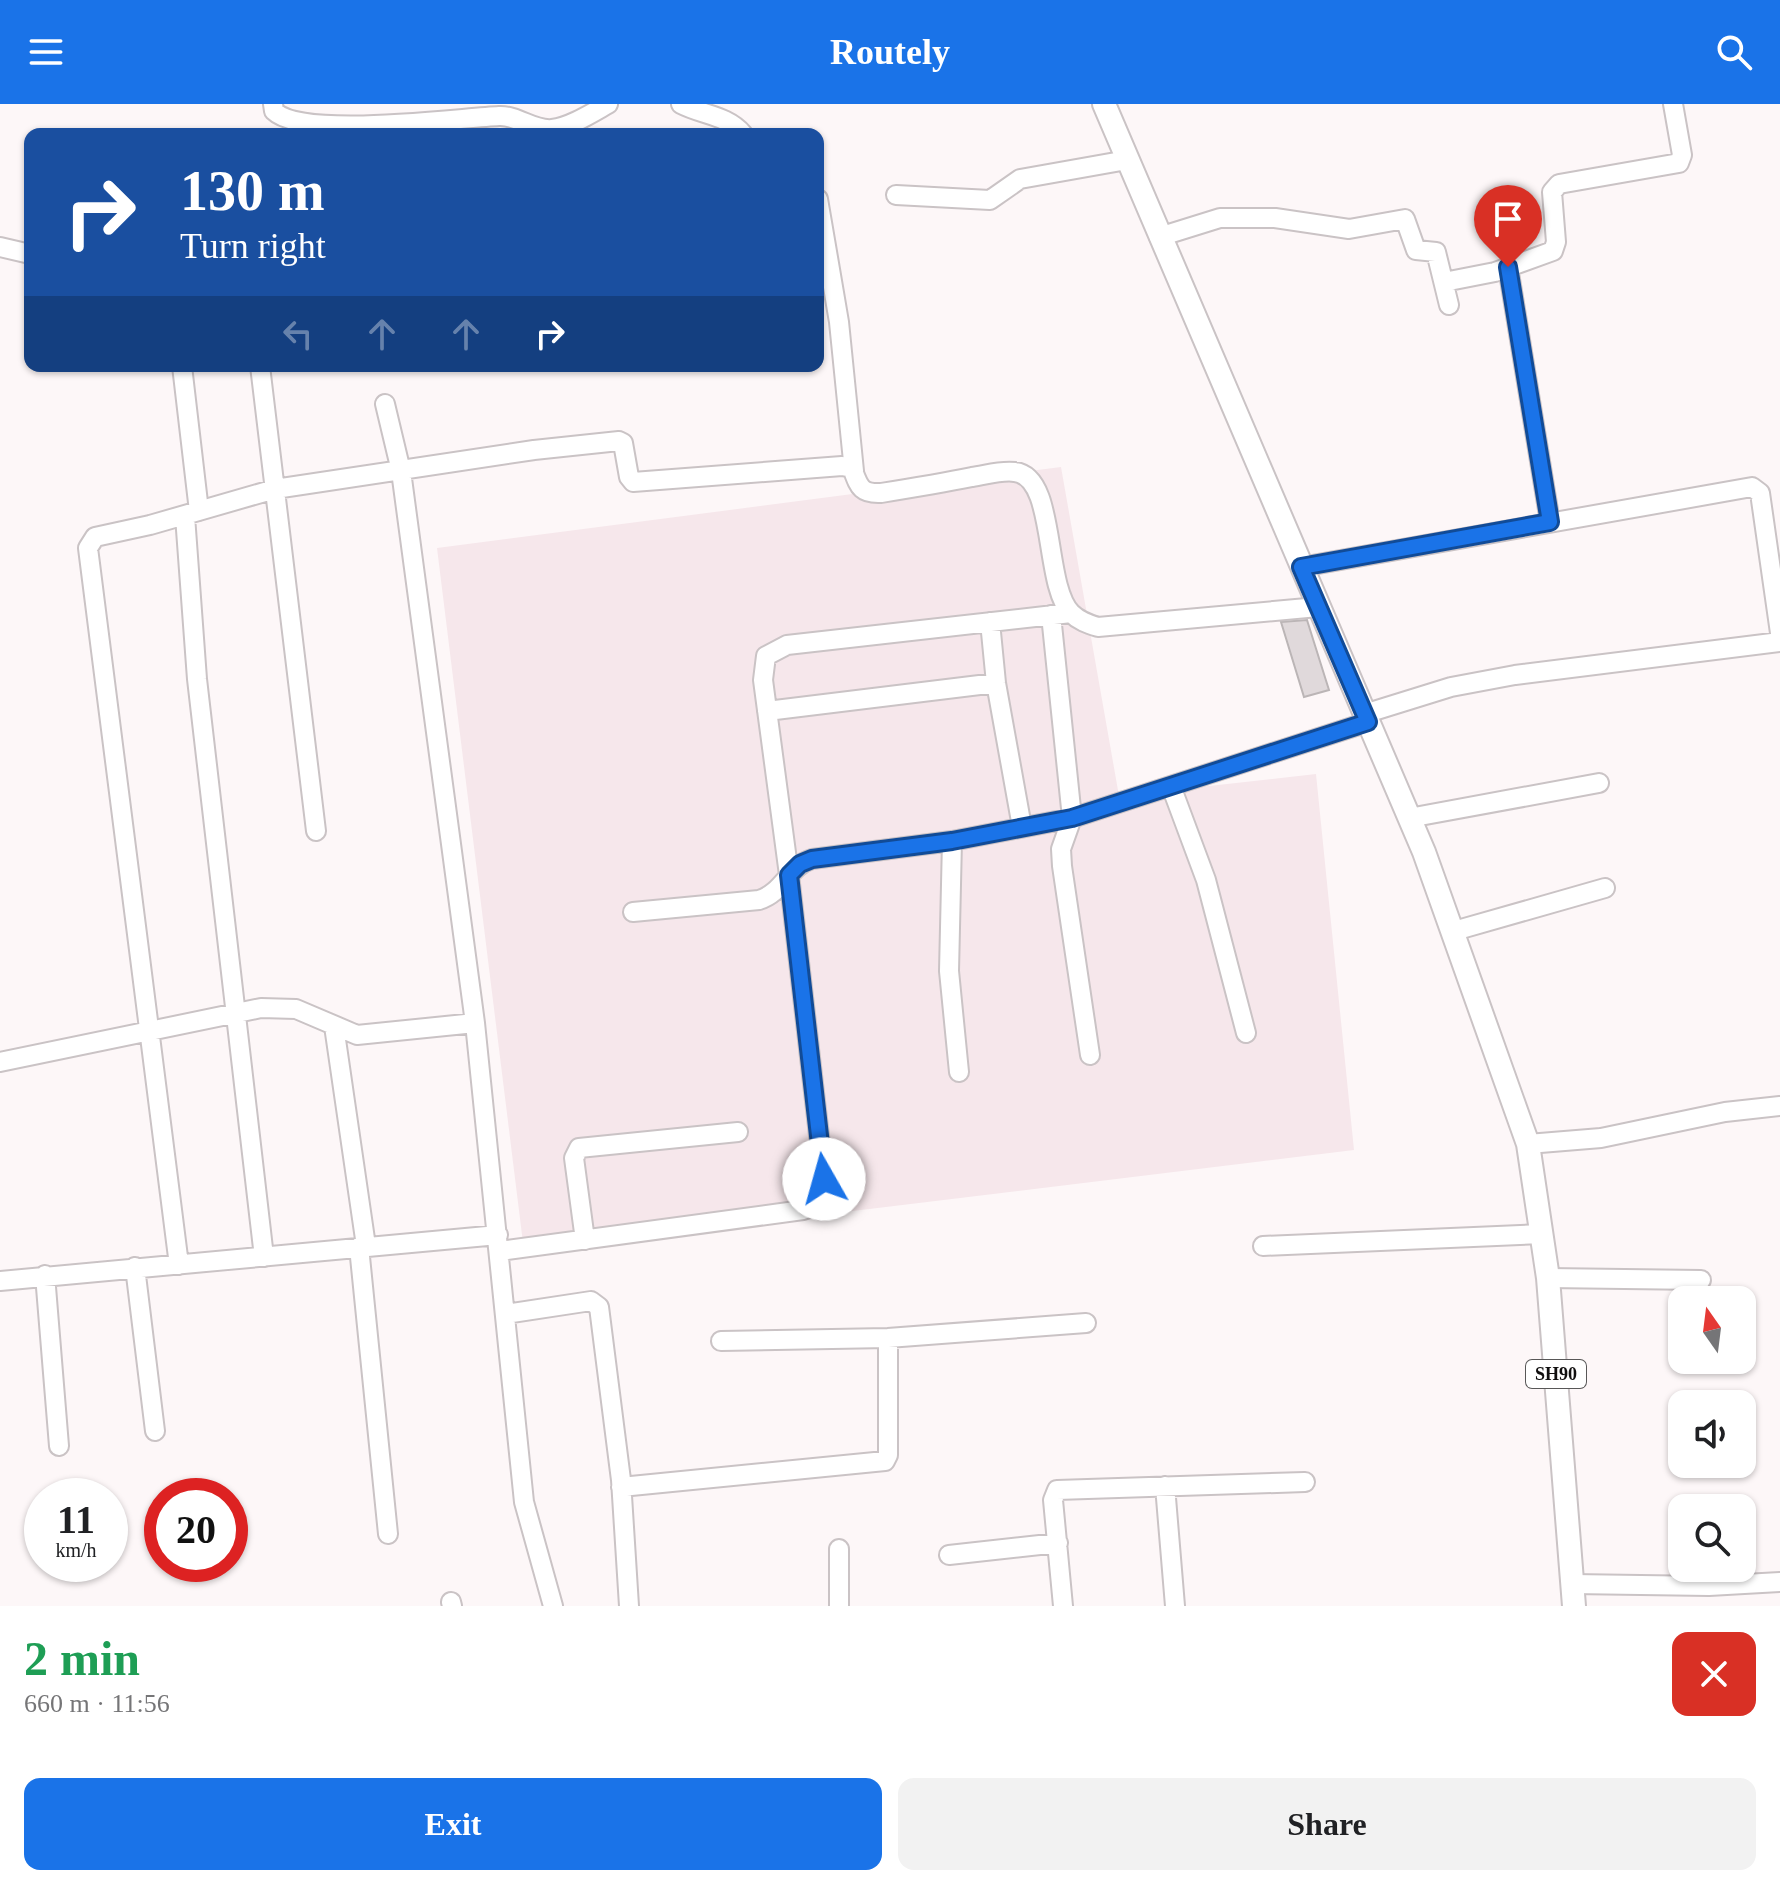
<!DOCTYPE html>
<meta charset="utf-8">
<style>
:root{--surface:#fff;--page:#f2f2f2;--text:#202124;--muted:#757577;--accent:#1a73e8}
body{margin:0;font-family:Georgia,serif;background:var(--page);color:var(--text);height:100vh;display:flex;flex-direction:column;font-size:30px;white-space:nowrap}
*{box-sizing:border-box;margin:0}
p{font-size:26px;color:var(--muted)}
.icon{flex:none;width:44px;height:44px;fill:none;stroke:currentColor;stroke-width:2;stroke-linecap:round;stroke-linejoin:round}
.map{position:relative;height:1502px;overflow:hidden}
.panel{display:flex;flex-direction:column;background:var(--surface);flex:1}
.panel>*{flex:none}
.guide{position:absolute;left:24px;top:24px;width:800px;height:244px;border-radius:16px;box-shadow:0 2px 6px #0004;background:#1a4fa0;color:#fff;overflow:hidden}
.needle{width:52px;rotate:346deg}
.tools{position:absolute;left:1668px;top:1182px;display:grid;gap:16px}
.tools a{display:grid;place-items:center;width:88px;height:88px;border-radius:16px;background:var(--surface);box-shadow:0 2px 6px #0004;font-size:40px}
.speed{position:absolute;left:24px;top:1374px;display:flex;gap:16px;font-size:40px;font-weight:700;text-align:center}
.speed>*{display:grid;place-content:center;width:104px;height:104px;border-radius:50%;background:var(--surface);box-shadow:0 2px 6px #0004;line-height:1}
.speed small{font-size:20px;font-weight:400}
.speed .limit{border:12px solid #d22;background:#fff;color:#111}
.pin{position:absolute;display:grid;place-items:center;width:68px;height:68px;color:#fff;margin:-82px -34px;border-radius:50% 50% 50% 0;rotate:-45deg;box-shadow:0 0 8px #0007}
.pin .icon{rotate:45deg}
.me{position:absolute;width:88px;margin:-44px;rotate:353deg;stroke-linejoin:round;filter:drop-shadow(0 0 6px #0008)}
.turn{display:flex;align-items:center;gap:28px;height:168px;padding:0 24px;font-size:36px}
.turn .icon{width:104px;height:104px;stroke-width:2.5}
.turn b{display:block;font-size:56px;line-height:68px}
.lanes{display:flex;align-items:center;height:76px;padding:0 24px;background:#0003;justify-content:center;gap:40px;direction:ltr}
.lanes .off{opacity:.35}
.round{display:grid;place-items:center;flex:none;width:84px;height:84px;border-radius:16px;background:var(--page)}
.summary{display:flex;align-items:center;justify-content:space-between;height:136px;padding:0 24px}
h1{font-size:48px;font-weight:700;line-height:60px;color:#1e9e55}
.button{display:flex;gap:16px;margin-top:auto;padding:16px 24px}
.button a{flex:1;height:92px;border-radius:16px;background:var(--accent);color:#fff;font-size:32px;font-weight:700;line-height:92px;text-align:center}
.button a+a{background:var(--page);color:var(--text)}
header{display:flex;justify-content:space-between;align-items:center;height:104px;padding:0 24px;background:var(--accent);color:#fff;font-size:36px;font-weight:700}
.map>svg:first-child{display:block}
.built{fill:#f6e7eb}
.building{fill:#e0d9db;stroke:#bbb5b6;stroke-width:2}
.lines{fill:none;stroke-linecap:round;stroke-linejoin:round}
.minor-casing{stroke:#cac3c5;stroke-width:22}
.major-casing{stroke:#cac3c5;stroke-width:26}
.minor{stroke:#fff;stroke-width:18}
.major{stroke:#fff;stroke-width:22}
.route-casing{stroke:#114b97;stroke-width:20}
.route{stroke:#1a73e8;stroke-width:14}
.labels{text-anchor:middle;dominant-baseline:central;stroke-width:8;stroke-linejoin:round;paint-order:stroke}
.shield{fill:#fff;stroke:#585757;stroke-width:2}
.shield-label{font-size:18px;font-weight:bold;fill:#110f0f}
</style>
<header><svg class="icon" aria-label="menu" viewBox="0 0 24 24"><path d="M4 6h16M4 12h16M4 18h16"/></svg>Routely<svg class="icon" aria-label="search" viewBox="0 0 24 24"><circle cx="10" cy="10" r="6"/><path d="M15 15l6 6"/></svg></header>
<div class="map">
<svg width="1780" height="1502" viewBox="0 0 1780 1502">
<rect width="100%" height="100%" fill="#fdf7f8"/>
<path class="built" d="M 1061,363 L 1119,692 L 1316,670 L 1354,1046 L 524,1147 L 437,444 Z"/>
<path class="building" d="M 1307,516 L 1329,586 L 1304,593 L 1281,518 Z"/>
<g class="lines">
<defs>
<path id="minor" d="M 273,0 L 274,7 C 302,35 456,14 499,12 C 518,11 533,27 552,25 C 570,23 592,9 608,0
M 681,0 C 702,11 727,11 743,30
M 896,91 L 990,96 L 1020,75 L 1127,56
M 818,95 L 839,218 L 854,367
M 1159,133 L 1220,114 L 1275,114 L 1349,125 L 1405,115 L 1416,146 L 1436,148 L 1449,201
M 0,143 L 30,150
M 1508,163 L 1550,418
M 1444,178 L 1495,168 L 1553,147 L 1556,138 L 1552,88 L 1559,80 L 1679,59 L 1682,51 L 1673,0
M 182,262 L 199,407
M 260,262 L 316,727
M 385,300 L 401,367 L 475,919 L 524,1398 L 553,1502
M 185,412 L 197,575 L 264,1153
M 1301,463 L 1752,383 L 1760,389 L 1780,529
M 1051,511 L 1072,714 L 1061,745 L 1062,762 L 1090,951
M 990,518 L 996,579 L 1022,723
M 767,607 L 996,579
M 1364,610 L 1451,583 L 1515,571 L 1780,538
M 1171,682 L 1206,776 L 1246,929
M 1409,714 L 1599,679
M 952,737 L 949,867 L 959,968
M 633,808 L 759,796 C 783,789 789,762 812,755 L 952,737 L 1072,714 L 1368,618
M 1454,827 L 1605,784
M 334,922 L 366,1142
M 0,958 L 261,904 L 296,905 L 357,931 L 475,919
M 1528,1040 L 1601,1034 L 1725,1008 L 1780,1002
M 585,1136 L 574,1054 L 579,1044 L 738,1028
M 1263,1142 L 1542,1130
M 359,1143 L 388,1430
M 500,1147 L 803,1106 L 818,1101 L 825,1088 L 824,1075 L 789,771 L 763,576 L 766,552 L 787,541 L 1071,509
M 179,1161 L 88,444 L 95,433 L 150,421 L 275,385 L 534,346 L 619,337 L 623,339 L 629,373 L 633,378 L 842,362 L 852,364 C 859,382 860,390 881,389 C 912,384 942,379 972,373 C 986,371 1001,366 1015,368 C 1057,373 1043,480 1071,509 C 1079,517 1088,520 1098,523 L 1318,503
M 135,1163 L 155,1327
M 45,1171 L 59,1342
M 1548,1174 L 1701,1176
M 0,1177 L 498,1131
M 506,1210 L 591,1197 L 599,1203 L 621,1376 L 629,1502
M 721,1237 L 888,1234 L 1086,1219
M 1165,1382 L 1175,1502
M 621,1383 L 885,1357 L 888,1351 L 888,1234
M 839,1445 L 839,1502
M 949,1451 L 1058,1439
M 1572,1480 L 1709,1482 L 1780,1478
M 451,1498 L 452,1502
M 1063,1502 L 1053,1396 L 1057,1386 L 1305,1378"/>
<path id="major" d="M 1104,0 L 1424,748 L 1528,1040 L 1548,1174 L 1574,1502"/>
</defs>
<use href="#minor" class="minor-casing"/>
<use href="#major" class="major-casing"/>
<use href="#minor" class="minor"/>
<use href="#major" class="major"/>
</g>
<g class="lines">
<defs>
<path id="route" d="M 824,1075 L 789,771 L 800,760 L 812,755 L 952,737 L 1072,714 L 1368,618 L 1301,463 L 1550,418 L 1508,163"/>
</defs>
<use href="#route" class="route-casing"/>
<use href="#route" class="route"/>
</g>
<g class="labels">
<rect class="shield" x="1526" y="1256" width="60" height="28" rx="6"/>
<g class="shield-label">
<text x="1556" y="1270">SH90</text>
</g>
</g>
</svg>
<div class="tools">
<a><svg class="needle" viewBox="-14 -14 28 28"><path d="M0-13l5 13h-10z" fill="#e53935"/><path d="M0 13l5-13h-10z" fill="#757577"/></svg></a>
<a><svg class="icon" aria-label="sound" viewBox="0 0 24 24"><path d="M4 9h4l5-4v14l-5-4H4zM17 9q2 3 0 6"/></svg></a>
<a><svg class="icon" aria-label="search" viewBox="0 0 24 24"><circle cx="10" cy="10" r="6"/><path d="M15 15l6 6"/></svg></a>
</div>
<div class="speed"><div>11<small>km/h</small></div><div class="limit">20</div></div>
<div class="pin" style="left:1508px;top:163px;background:#d93025"><svg class="icon" aria-label="arrive" viewBox="0 0 24 24"><path d="M6 21V4h12l-3 4 3 4H6"/></svg></div>
<svg class="me" style="left:824px;top:1075px" viewBox="-20 -20 40 40"><circle r="19" fill="#fff"/><path d="M0-13L10 11 0 6-10 11z" fill="#1a73e8"/></svg>
<div class="guide">
<div class="turn"><svg class="icon" aria-label="right" viewBox="0 0 24 24"><path d="M7 20v-9h11M14 6l5 5-5 5"/></svg><div><b>130 m</b>Turn right</div></div>
<div class="lanes"><svg class="icon off" aria-label="left" viewBox="0 0 24 24"><path d="M17 20v-9H6M10 6l-5 5 5 5"/></svg><svg class="icon off" aria-label="ahead" viewBox="0 0 24 24"><path d="M12 20V5M6 11l6-6 6 6"/></svg><svg class="icon off" aria-label="ahead" viewBox="0 0 24 24"><path d="M12 20V5M6 11l6-6 6 6"/></svg><svg class="icon" aria-label="right" viewBox="0 0 24 24"><path d="M7 20v-9h11M14 6l5 5-5 5"/></svg></div>
</div>
</div>
<section class="panel">
<div class="summary"><div><h1>2 min</h1><p>660 m · 11:56</p></div><a class="round" style="background:#d93025;color:#fff"><svg class="icon" aria-label="close" viewBox="0 0 24 24"><path d="M6 6l12 12M18 6L6 18"/></svg></a></div>
<div class="button"><a>Exit</a><a>Share</a></div>
</section>
